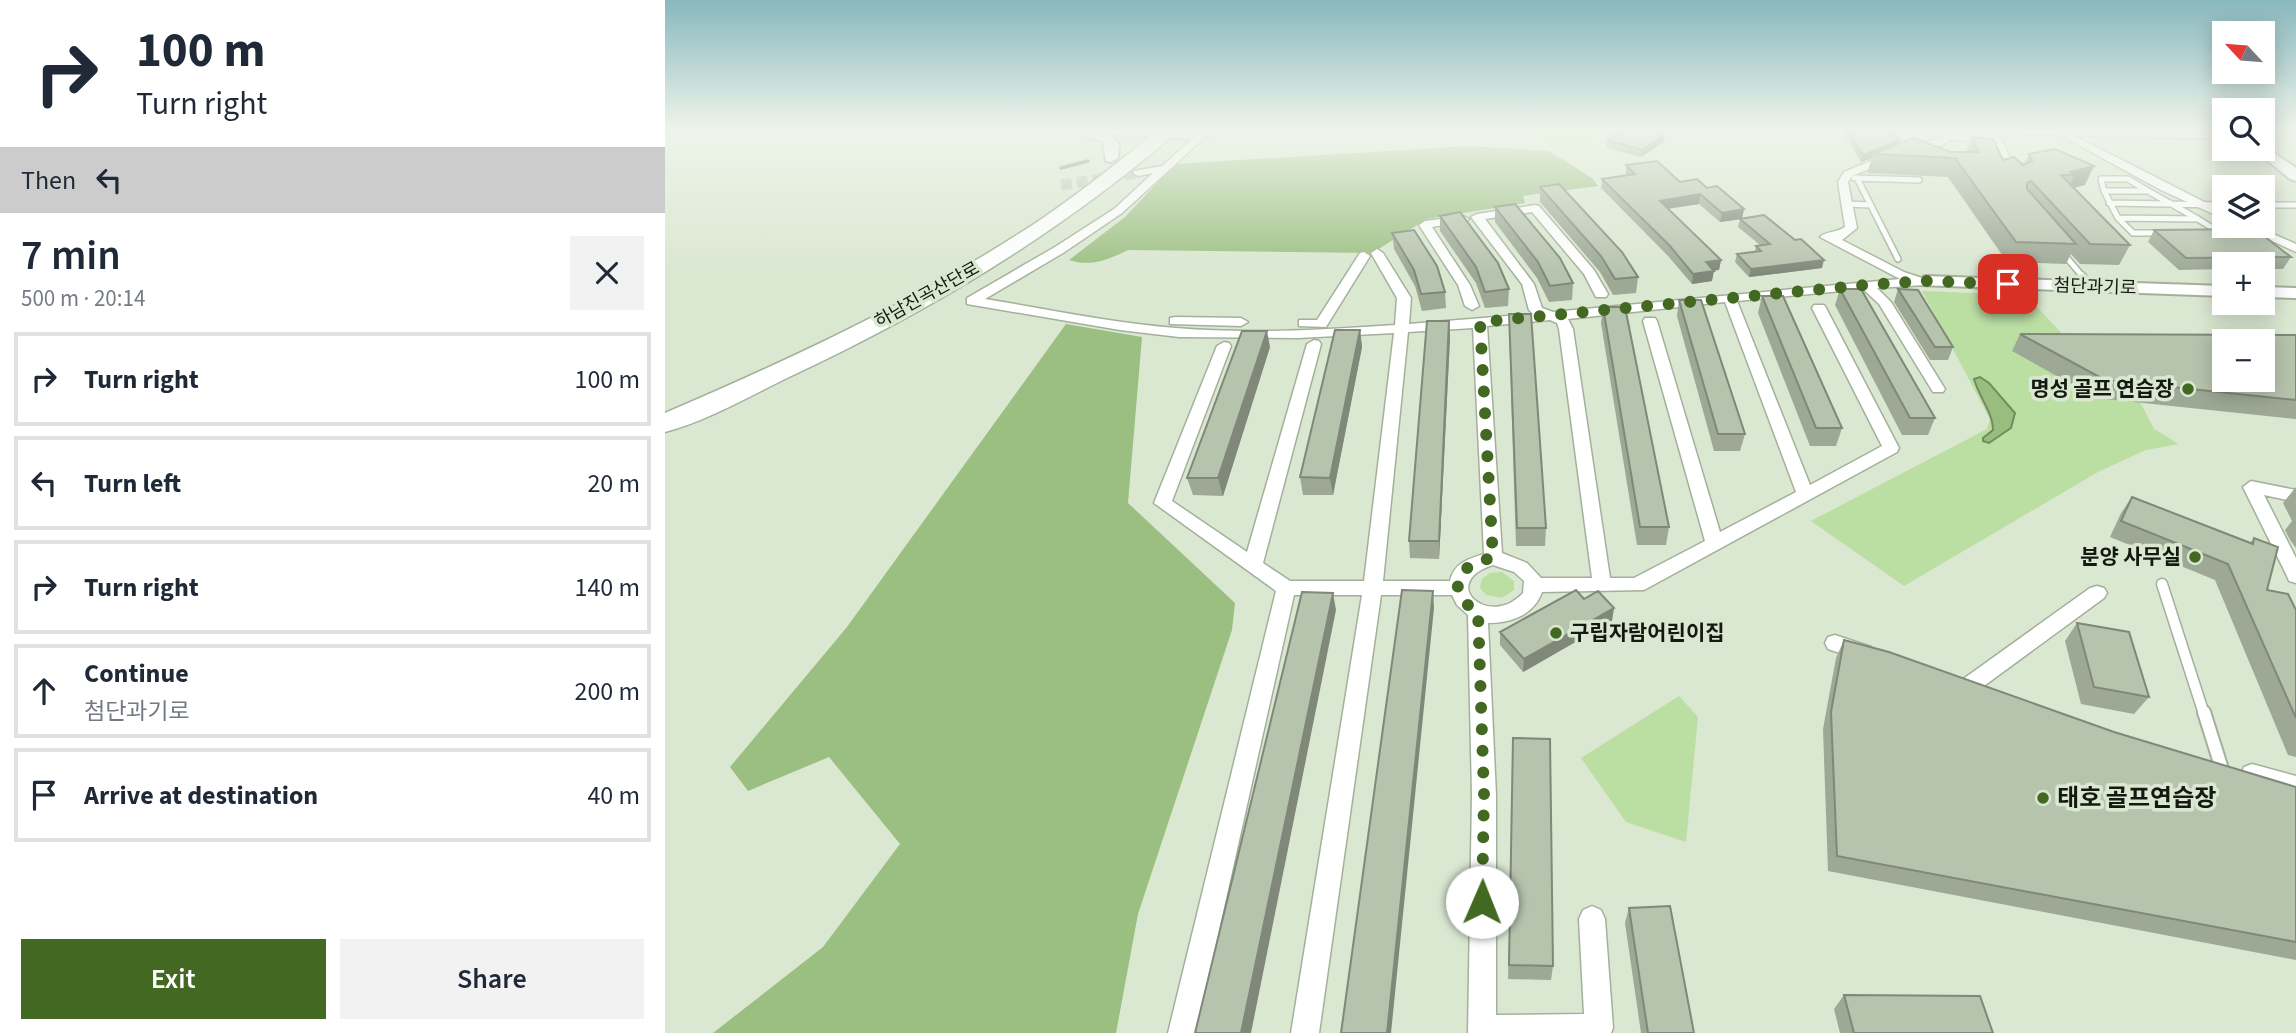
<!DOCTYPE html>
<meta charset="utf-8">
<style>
:root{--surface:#fff;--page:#f2f2f3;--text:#1f2937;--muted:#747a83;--line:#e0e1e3;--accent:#426821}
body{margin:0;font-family:"Source Sans 3","Noto Sans KR",sans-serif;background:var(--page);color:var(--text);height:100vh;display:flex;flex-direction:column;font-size:26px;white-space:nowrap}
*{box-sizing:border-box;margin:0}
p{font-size:23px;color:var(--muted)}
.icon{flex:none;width:38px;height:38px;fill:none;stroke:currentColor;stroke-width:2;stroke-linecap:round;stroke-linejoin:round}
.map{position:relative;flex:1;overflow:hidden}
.panel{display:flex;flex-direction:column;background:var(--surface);width:665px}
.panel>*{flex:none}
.banner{background:#fff;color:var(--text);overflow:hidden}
.needle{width:46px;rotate:296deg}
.fabs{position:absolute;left:1547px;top:21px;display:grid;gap:14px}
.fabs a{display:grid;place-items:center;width:63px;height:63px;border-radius:0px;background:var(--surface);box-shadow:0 4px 18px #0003;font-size:35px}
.pin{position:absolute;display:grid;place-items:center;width:60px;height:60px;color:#fff;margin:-30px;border-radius:14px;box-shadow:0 4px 10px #0006}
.me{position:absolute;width:77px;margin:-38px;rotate:1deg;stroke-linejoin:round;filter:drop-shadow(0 0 5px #0008)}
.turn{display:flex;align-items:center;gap:24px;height:147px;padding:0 21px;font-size:32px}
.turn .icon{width:91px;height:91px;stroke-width:2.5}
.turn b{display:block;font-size:49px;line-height:60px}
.then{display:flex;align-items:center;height:66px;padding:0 21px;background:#0003;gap:14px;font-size:26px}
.round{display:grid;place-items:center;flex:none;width:74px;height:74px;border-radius:0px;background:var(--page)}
.head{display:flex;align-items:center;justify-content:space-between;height:119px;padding:0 21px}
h1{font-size:42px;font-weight:600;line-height:52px}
.primary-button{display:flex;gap:14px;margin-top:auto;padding:14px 21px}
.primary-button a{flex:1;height:80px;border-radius:0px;background:var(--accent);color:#fff;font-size:28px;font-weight:600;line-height:80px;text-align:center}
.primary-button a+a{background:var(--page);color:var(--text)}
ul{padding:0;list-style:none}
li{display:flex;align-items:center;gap:21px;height:94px;margin:0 14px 10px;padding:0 7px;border:4px solid var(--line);border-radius:0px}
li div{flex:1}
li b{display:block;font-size:26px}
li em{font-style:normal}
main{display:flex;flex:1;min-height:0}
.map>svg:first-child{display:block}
.green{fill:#bbdea3}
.forest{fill:#9bbf81}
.water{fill:#99bd7f;stroke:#718c5e;stroke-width:2}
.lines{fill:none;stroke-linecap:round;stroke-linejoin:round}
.stream{stroke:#718c5e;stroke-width:3.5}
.street-tunnel{stroke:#bcc8b4;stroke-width:11;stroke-dasharray:11 5;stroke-linecap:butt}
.lane-far3-casing{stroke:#a4b09b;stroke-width:8}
.lane-far2-casing{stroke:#a4b09b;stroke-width:10}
.lane-far1-casing{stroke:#a4b09b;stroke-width:13}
.lane-casing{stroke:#a4b09b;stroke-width:16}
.street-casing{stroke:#a4b09b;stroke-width:3}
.secondary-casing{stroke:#a4b09b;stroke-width:4}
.primary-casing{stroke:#a4b09b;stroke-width:4}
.highway-casing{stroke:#a4b09b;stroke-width:3}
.lane-far3{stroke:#fff;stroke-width:5}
.lane-far2{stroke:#fff;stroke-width:7}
.lane-far1{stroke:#fff;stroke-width:10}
.lane{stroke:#fff;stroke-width:12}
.street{fill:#fff;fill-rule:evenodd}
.secondary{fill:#fff;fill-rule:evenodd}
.primary{fill:#fff;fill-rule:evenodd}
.highway{fill:#fff;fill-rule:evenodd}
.wall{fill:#9da895}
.shaded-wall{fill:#7f8879}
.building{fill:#b6c3ad;stroke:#7f8879;stroke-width:2;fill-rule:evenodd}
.route{stroke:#426821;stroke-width:12;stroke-dasharray:0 21.6}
.poi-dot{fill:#426821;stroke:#dae7d1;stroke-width:2.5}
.labels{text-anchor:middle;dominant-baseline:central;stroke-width:7;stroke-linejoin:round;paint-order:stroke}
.far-street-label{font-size:18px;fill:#141911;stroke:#dae7d1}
.poi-label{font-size:21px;font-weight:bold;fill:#141911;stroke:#dae7d1;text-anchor:end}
.near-poi-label{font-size:24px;font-weight:bold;fill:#141911;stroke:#dae7d1;text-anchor:start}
</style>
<main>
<section class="panel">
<div class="banner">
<div class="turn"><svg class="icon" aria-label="right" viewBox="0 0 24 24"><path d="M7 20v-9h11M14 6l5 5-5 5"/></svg><div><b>100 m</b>Turn right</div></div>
<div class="then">Then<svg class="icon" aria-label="left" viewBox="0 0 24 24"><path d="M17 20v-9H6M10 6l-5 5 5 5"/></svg></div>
</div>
<div class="head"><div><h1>7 min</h1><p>500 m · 20:14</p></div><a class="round"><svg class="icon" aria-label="close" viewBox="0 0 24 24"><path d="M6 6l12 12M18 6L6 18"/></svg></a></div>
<ul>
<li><svg class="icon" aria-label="right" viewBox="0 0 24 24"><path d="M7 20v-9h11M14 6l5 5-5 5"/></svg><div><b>Turn right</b></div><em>100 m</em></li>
<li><svg class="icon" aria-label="left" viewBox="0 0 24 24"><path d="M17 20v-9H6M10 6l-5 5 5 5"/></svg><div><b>Turn left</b></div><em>20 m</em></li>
<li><svg class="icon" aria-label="right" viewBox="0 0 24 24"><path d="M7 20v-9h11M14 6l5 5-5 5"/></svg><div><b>Turn right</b></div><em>140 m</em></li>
<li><svg class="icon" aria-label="ahead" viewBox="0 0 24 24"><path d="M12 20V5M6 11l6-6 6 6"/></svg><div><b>Continue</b><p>첨단과기로</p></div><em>200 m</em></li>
<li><svg class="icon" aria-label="arrive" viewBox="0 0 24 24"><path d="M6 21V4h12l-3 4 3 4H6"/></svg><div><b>Arrive at destination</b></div><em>40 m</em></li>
</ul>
<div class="primary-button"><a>Exit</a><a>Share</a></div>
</section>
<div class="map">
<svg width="1631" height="1033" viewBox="0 0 1631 1033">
<rect width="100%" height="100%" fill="#dae7d1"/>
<path class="green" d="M 880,130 L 928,130 L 927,146 L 878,144 Z
M 1257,291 L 1361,295 L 1399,336 L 1349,352 L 1430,397 L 1475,402 L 1489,429 L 1514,444 L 1481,450 L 1433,472 L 1239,586 L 1146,521 L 1322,429 L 1325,419 Z
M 837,572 L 849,581 L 849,590 L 837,598 L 821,595 L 815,588 L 817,579 L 825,573 Z
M 1014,696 L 1033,717 L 1021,842 L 961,822 L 916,758 Z"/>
<path class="forest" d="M 805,146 L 884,151 L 927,178 L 933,186 L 858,196 L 860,203 L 762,219 L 707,253 L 463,250 C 443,260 426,267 404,260 L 460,217 L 510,164 Z
M 401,324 L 477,337 L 463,503 L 570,603 L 567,630 L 473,914 L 451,1033 L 48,1033 L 158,947 L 235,844 L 164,757 L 83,791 L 65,767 L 182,627 Z"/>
<path class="water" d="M 1315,377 L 1324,383 L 1350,413 L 1346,428 L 1324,443 L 1318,441 L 1318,438 L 1328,430 C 1328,413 1314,397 1309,379 Z"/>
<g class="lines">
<path class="stream" d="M 396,168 L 423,161"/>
<path class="street-tunnel" d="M 396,185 L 473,173"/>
<defs>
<path id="lane-far3" d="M 1189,178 L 1254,180
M 1192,178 L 1233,259
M 1439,191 L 1436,179 L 1463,179 L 1483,191
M 1439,191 L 1483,191 L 1533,219 L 1453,218 Z
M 1444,203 L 1559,205
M 1182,204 L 1205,205
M 1598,205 L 1631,205
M 1453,218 L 1468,233 L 1497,233
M 1533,219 L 1557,234
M 1396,251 L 1419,278"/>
<path id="lane-far2" d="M 1417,276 L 1427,287"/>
<path id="lane-far1" d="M 1497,584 L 1539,714"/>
<path id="lane" d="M 1539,712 L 1556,766"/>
<path id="street" d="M 415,130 L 536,133 L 575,130 L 539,138 L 457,213 L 398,253 L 320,299 C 383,309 446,323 511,328 C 583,334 658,330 730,325 L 732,298 L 706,253 L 712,249 L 718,253 L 746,298 L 744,324 L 868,314 L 864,310 L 857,284 L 806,217 L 812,214 L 870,205 L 874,206 L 929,270 L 943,294 L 941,297 L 931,297 L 919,274 L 867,212 L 820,219 L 869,284 L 877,308 L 888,312 L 1235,279 L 1155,237 C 1161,231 1171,233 1180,227 L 1173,182 L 1179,172 L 1244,145 L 1271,140 L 1283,134 L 1313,135 L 1313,130 L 1559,133 L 1559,139 L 1408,135 L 1559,212 L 1559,219 L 1496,190 L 1395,135 L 1324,133 L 1334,136 L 1356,179 L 1351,182 L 1346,179 L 1327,141 L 1285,140 L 1278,145 L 1250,150 L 1187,176 L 1183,182 L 1192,228 L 1177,240 L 1239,272 L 1266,281 L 1260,285 L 1212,288 L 1226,302 L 1280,389 L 1278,392 L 1268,392 L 1214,304 L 1198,289 L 1072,301 L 1145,485 L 1217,446 L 1147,308 L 1149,305 L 1159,305 L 1161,308 L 1234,448 L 1232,452 L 979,590 L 877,592 C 869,615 846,623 823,623 L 831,795 L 831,1015 L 919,1014 L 914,919 L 918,910 L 927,906 L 936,910 L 940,919 L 948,1028 L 946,1033 L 803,1033 L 807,795 L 803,615 L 792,605 L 787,595 L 716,595 L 654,1033 L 626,1033 L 697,595 L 629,595 L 531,1033 L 503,1033 L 611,591 L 489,503 L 552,346 L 559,342 L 564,343 L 566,346 L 507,501 L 582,552 L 642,344 L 649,340 L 654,341 L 656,344 L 598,563 L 625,581 L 699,581 L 729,333 L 633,338 L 514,337 L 455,330 L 302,304 L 302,298 L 390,247 L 449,209 L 488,173 L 473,176 L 468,173 L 469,171 L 497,166 L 527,139 L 420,133 ZM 1060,302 L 1131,492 L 1055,532 L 992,321 L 990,318 L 980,318 L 978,321 L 1040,541 L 969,578 L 945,578 L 908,329 L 903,319 ZM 885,320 L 892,323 L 894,329 L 927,578 L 876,578 L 862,563 L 837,553 L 822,326 ZM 808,328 L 819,554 C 803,559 789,563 785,581 L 718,581 L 743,332 ZM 828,565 L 849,572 L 859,581 L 858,593 C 824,630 772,583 828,565 Z
M 798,216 L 804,219 L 802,221 L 767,227 L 805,285 L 814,306 L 807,310 L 800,306 L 793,285 L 754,225 L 760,221 Z
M 1575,226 L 1590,226 L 1631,244 L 1631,252 Z
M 699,252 L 705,256 L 661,327 L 634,326 L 634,320 L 652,320 L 695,253 Z
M 510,317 L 576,318 L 583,322 L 576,326 L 505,324 L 505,318 Z
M 1586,481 L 1631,490 L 1631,502 L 1599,495 L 1631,558 L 1631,583 L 1624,581 L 1622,576 L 1578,487 Z
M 1432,586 L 1439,588 L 1442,593 L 1439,598 L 1308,694 L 1301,697 L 1294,694 L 1291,688 L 1294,682 L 1425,588 Z
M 1170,635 L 1206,647 L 1209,653 L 1206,659 L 1199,661 L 1163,649 L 1160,643 L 1163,637 Z
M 1587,764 L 1631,776 L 1631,796 L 1579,781 L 1576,774 L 1579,767 Z"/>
<path id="secondary" d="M 406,130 C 425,130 442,127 454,144 L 453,158 L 446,162 L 441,161 L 438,142 Z
M 470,130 L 485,130 L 475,137 L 470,136 Z
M 1260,276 L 1559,286 L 1559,296 L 1254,285 L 1251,281 Z
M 1598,287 L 1631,288 L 1631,298 L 1598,297 Z"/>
<path id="primary" d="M 1598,145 L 1631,168 L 1631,181 L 1625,179 L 1592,152 L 1590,149 L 1598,149 Z"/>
<path id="highway" d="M 500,130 L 507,135 L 504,139 C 385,239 263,312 122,378 C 83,397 42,421 0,432 L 0,413 C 130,357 260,297 378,218 C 417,191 455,161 492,131 Z"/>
</defs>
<use href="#lane-far3" class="lane-far3-casing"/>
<use href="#lane-far2" class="lane-far2-casing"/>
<use href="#lane-far1" class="lane-far1-casing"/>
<use href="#lane" class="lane-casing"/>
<use href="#street" class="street-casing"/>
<use href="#secondary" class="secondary-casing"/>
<use href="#primary" class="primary-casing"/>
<use href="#highway" class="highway-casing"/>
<use href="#lane-far3" class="lane-far3"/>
<use href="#lane-far2" class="lane-far2"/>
<use href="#lane-far1" class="lane-far1"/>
<use href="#lane" class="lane"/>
<use href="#street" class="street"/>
<use href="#secondary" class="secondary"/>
<use href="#primary" class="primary"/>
<use href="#highway" class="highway"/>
</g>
<path class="wall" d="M 954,130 L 985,130 L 999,142 L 976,157 L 941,148 L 942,140 L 954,132 Z
M 1179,130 L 1226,130 L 1234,144 L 1286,152 L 1301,152 L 1307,137 L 1338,160 L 1358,165 L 1359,164 L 1364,154 L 1390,149 L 1420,185 L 1409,188 L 1465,245 L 1454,265 L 1415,264 L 1406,254 L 1401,264 L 1342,262 L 1283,177 L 1202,173 L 1207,158 L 1196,162 L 1178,133 Z
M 961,165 L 1015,182 L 1042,188 L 1079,209 L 1077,218 L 1157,268 L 1084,277 L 1070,262 L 1072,254 L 1090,251 L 1091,246 L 1095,245 L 1073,227 L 1075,219 L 1055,222 L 1034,204 L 1003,209 L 1056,260 L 1054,270 L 1048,270 L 1047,281 L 1027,284 L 1003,256 L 936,188 L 937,179 L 961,175 Z
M 875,187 L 973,277 L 971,293 L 948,295 L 935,272 L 875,202 Z
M 830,207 L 908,283 L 907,300 L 884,302 L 872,278 L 830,222 Z
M 775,216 L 844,289 L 843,306 L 820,308 L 811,283 L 775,231 Z
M 1489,230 L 1626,257 L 1618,269 L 1598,269 L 1598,264 L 1559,264 L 1559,269 L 1514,270 L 1483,242 Z
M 727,233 L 780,292 L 781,308 L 757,311 L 750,286 L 729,249 Z
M 1175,289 L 1270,418 L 1263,435 L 1237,435 L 1170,305 Z
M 1233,289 L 1288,347 L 1283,360 L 1265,360 L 1229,302 Z
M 1097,296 L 1177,428 L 1171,446 L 1145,446 L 1093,313 Z
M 1014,300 L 1080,434 L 1075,451 L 1049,451 L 1012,316 Z
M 938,307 L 1004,527 L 1001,545 L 972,545 L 936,323 Z
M 844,314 L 881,528 L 880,546 L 851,546 L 844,330 Z
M 784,321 L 785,338 L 774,559 L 745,558 L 744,541 Z
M 695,330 L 697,347 L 668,495 L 638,495 L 635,477 Z
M 1355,334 L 1631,335 L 1631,419 L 1431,398 L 1347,351 Z
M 605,347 L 558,496 L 528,495 L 522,478 Z
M 1631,487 L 1631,548 L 1625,540 L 1620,530 L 1627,521 L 1618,503 Z
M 1467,497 L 1585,543 L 1589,538 L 1602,590 L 1631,610 L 1631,757 L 1623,755 L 1550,580 L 1445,537 L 1456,513 Z
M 919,599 L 947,621 L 858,672 L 835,645 L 835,632 Z
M 1412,623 L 1484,697 L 1469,714 L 1416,704 L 1400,641 Z
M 1179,640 L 1449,732 L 1631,787 L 1631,960 L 1163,871 L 1158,729 L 1171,658 Z
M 848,755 L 888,966 L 886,980 L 843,979 Z
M 964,908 L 1029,1033 L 976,1033 L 960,923 Z
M 1179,995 L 1328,1033 L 1175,1033 L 1169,1009 Z"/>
<path class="shaded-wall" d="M 1000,134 L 999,142 L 976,157 L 977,150 Z
M 1235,140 L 1233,147 L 1208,154 L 1207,158 L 1196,162 L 1198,155 Z
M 1429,166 L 1420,185 L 1403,189 L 1409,175 L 1405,172 Z
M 1035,194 L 1034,204 L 993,210 L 995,201 Z
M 1079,209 L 1077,219 L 1055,222 L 1057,213 Z
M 1056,260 L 1054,270 L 1039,272 L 1041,262 Z
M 1159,260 L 1157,268 L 1084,277 L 1086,269 Z
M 1049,271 L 1047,281 L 1027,284 L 1028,274 Z
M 784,321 L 785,338 L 774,559 L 774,541 Z
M 695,330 L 697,347 L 668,495 L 665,478 Z
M 602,331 L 605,347 L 558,496 L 553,478 Z
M 768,591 L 769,608 L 726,1033 L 722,1033 Z
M 668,593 L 671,610 L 586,1033 L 576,1033 Z
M 949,608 L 947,621 L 858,672 L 859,659 Z"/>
<path class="building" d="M 956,130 L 985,130 L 1000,134 L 977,150 L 942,140 Z
M 1182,130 L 1226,130 L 1235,140 L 1198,155 Z
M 1307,137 L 1328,139 L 1338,160 L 1349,157 L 1358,165 L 1367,161 L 1364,154 L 1390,149 L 1429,166 L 1405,172 L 1409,175 L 1396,175 L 1465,245 L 1425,244 L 1366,181 L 1362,183 L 1362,189 L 1411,244 L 1351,242 L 1290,158 L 1208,154 L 1248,138 L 1286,152 L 1314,152 Z
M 992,161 L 1015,182 L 1032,179 L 1042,188 L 1052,186 L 1079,209 L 1057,213 L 1035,194 L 995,201 L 1056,260 L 1041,262 L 1049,271 L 1028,274 L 1005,246 L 937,179 L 970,174 L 961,165 Z
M 894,184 L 957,252 L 973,277 L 950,279 L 936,256 L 875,187 Z
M 850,204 L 895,258 L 908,283 L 885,286 L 873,262 L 830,207 Z
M 795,212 L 833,263 L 844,289 L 820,292 L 811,267 L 775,216 Z
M 1099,215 L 1130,240 L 1136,239 L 1159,260 L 1086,269 L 1072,254 L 1096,251 L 1091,246 L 1105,244 L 1075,219 Z
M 1590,229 L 1626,257 L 1521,258 L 1489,230 Z
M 749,230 L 772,266 L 780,292 L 756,294 L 749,270 L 727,233 Z
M 1175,289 L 1196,289 L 1270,418 L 1245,418 Z
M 1233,289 L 1253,290 L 1288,347 L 1270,347 Z
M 1097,296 L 1118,296 L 1177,428 L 1151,428 Z
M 1014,300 L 1036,300 L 1080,434 L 1053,434 Z
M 938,307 L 960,307 L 1004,527 L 975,527 Z
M 844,314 L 866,314 L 881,528 L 852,528 Z
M 762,321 L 784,321 L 774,541 L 744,541 Z
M 670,330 L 695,330 L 665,478 L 635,477 Z
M 577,331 L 602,331 L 553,478 L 522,478 Z
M 1355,334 L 1631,335 L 1631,400 L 1440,380 ZM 1559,341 L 1598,341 L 1598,380 L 1559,380 Z
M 1467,497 L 1588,544 L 1589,538 L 1613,547 L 1602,590 L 1623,594 L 1631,610 L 1631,718 L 1563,564 L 1456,521 Z
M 737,590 L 768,591 L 722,1033 L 676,1033 Z
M 911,590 L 919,599 L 933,591 L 949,608 L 859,659 L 835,632 Z
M 637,592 L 668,593 L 576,1033 L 530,1033 Z
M 1412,623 L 1464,632 L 1484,697 L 1429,687 Z
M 1179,640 L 1224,652 L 1449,732 L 1631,787 L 1631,942 L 1172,856 L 1166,712 Z
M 848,738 L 885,739 L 888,966 L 844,965 Z
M 1005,906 L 1029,1033 L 983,1033 L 964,908 Z
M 1179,995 L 1315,996 L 1328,1033 L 1189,1033 Z"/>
<linearGradient id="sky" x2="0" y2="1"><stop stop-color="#88b8be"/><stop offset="0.47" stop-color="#eef4ea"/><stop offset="1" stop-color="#eef4ea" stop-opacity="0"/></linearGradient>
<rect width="1631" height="275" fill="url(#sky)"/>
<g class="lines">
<path class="route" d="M 817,902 L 819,795 L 813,612 C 778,592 792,563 828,558 L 815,322 L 1201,285 L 1259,281 L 1343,284"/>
</g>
<g class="poi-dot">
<circle cx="1523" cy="389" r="7"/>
<circle cx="1530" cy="557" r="7"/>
<circle cx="891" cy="633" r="7"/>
<circle cx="1378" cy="798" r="7"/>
</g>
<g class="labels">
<g class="far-street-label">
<text transform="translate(1430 287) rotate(2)">첨단과기로</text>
<text transform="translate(262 295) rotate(-29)">하남진곡산단로</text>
</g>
<g class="poi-label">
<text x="1509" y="389">명성 골프 연습장</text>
<text x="1516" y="557">분양 사무실</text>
<text x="905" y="633" text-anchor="start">구립자람어린이집</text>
</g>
<g class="near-poi-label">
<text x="1392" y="798">태호 골프연습장</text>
</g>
</g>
</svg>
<div class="fabs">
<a><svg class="needle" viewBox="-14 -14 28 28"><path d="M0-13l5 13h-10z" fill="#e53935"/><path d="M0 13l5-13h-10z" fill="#747a83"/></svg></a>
<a><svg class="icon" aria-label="search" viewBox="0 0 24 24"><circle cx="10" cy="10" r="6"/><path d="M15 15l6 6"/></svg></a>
<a><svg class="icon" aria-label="layers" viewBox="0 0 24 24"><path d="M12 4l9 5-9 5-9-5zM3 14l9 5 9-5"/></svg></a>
<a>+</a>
<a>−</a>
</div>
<div class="pin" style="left:1343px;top:284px;background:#d93025"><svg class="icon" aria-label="arrive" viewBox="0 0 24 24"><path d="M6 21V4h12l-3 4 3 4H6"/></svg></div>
<svg class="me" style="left:817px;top:902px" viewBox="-20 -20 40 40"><circle r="19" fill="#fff"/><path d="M0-13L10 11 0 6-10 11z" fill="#426821"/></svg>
</div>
</main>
